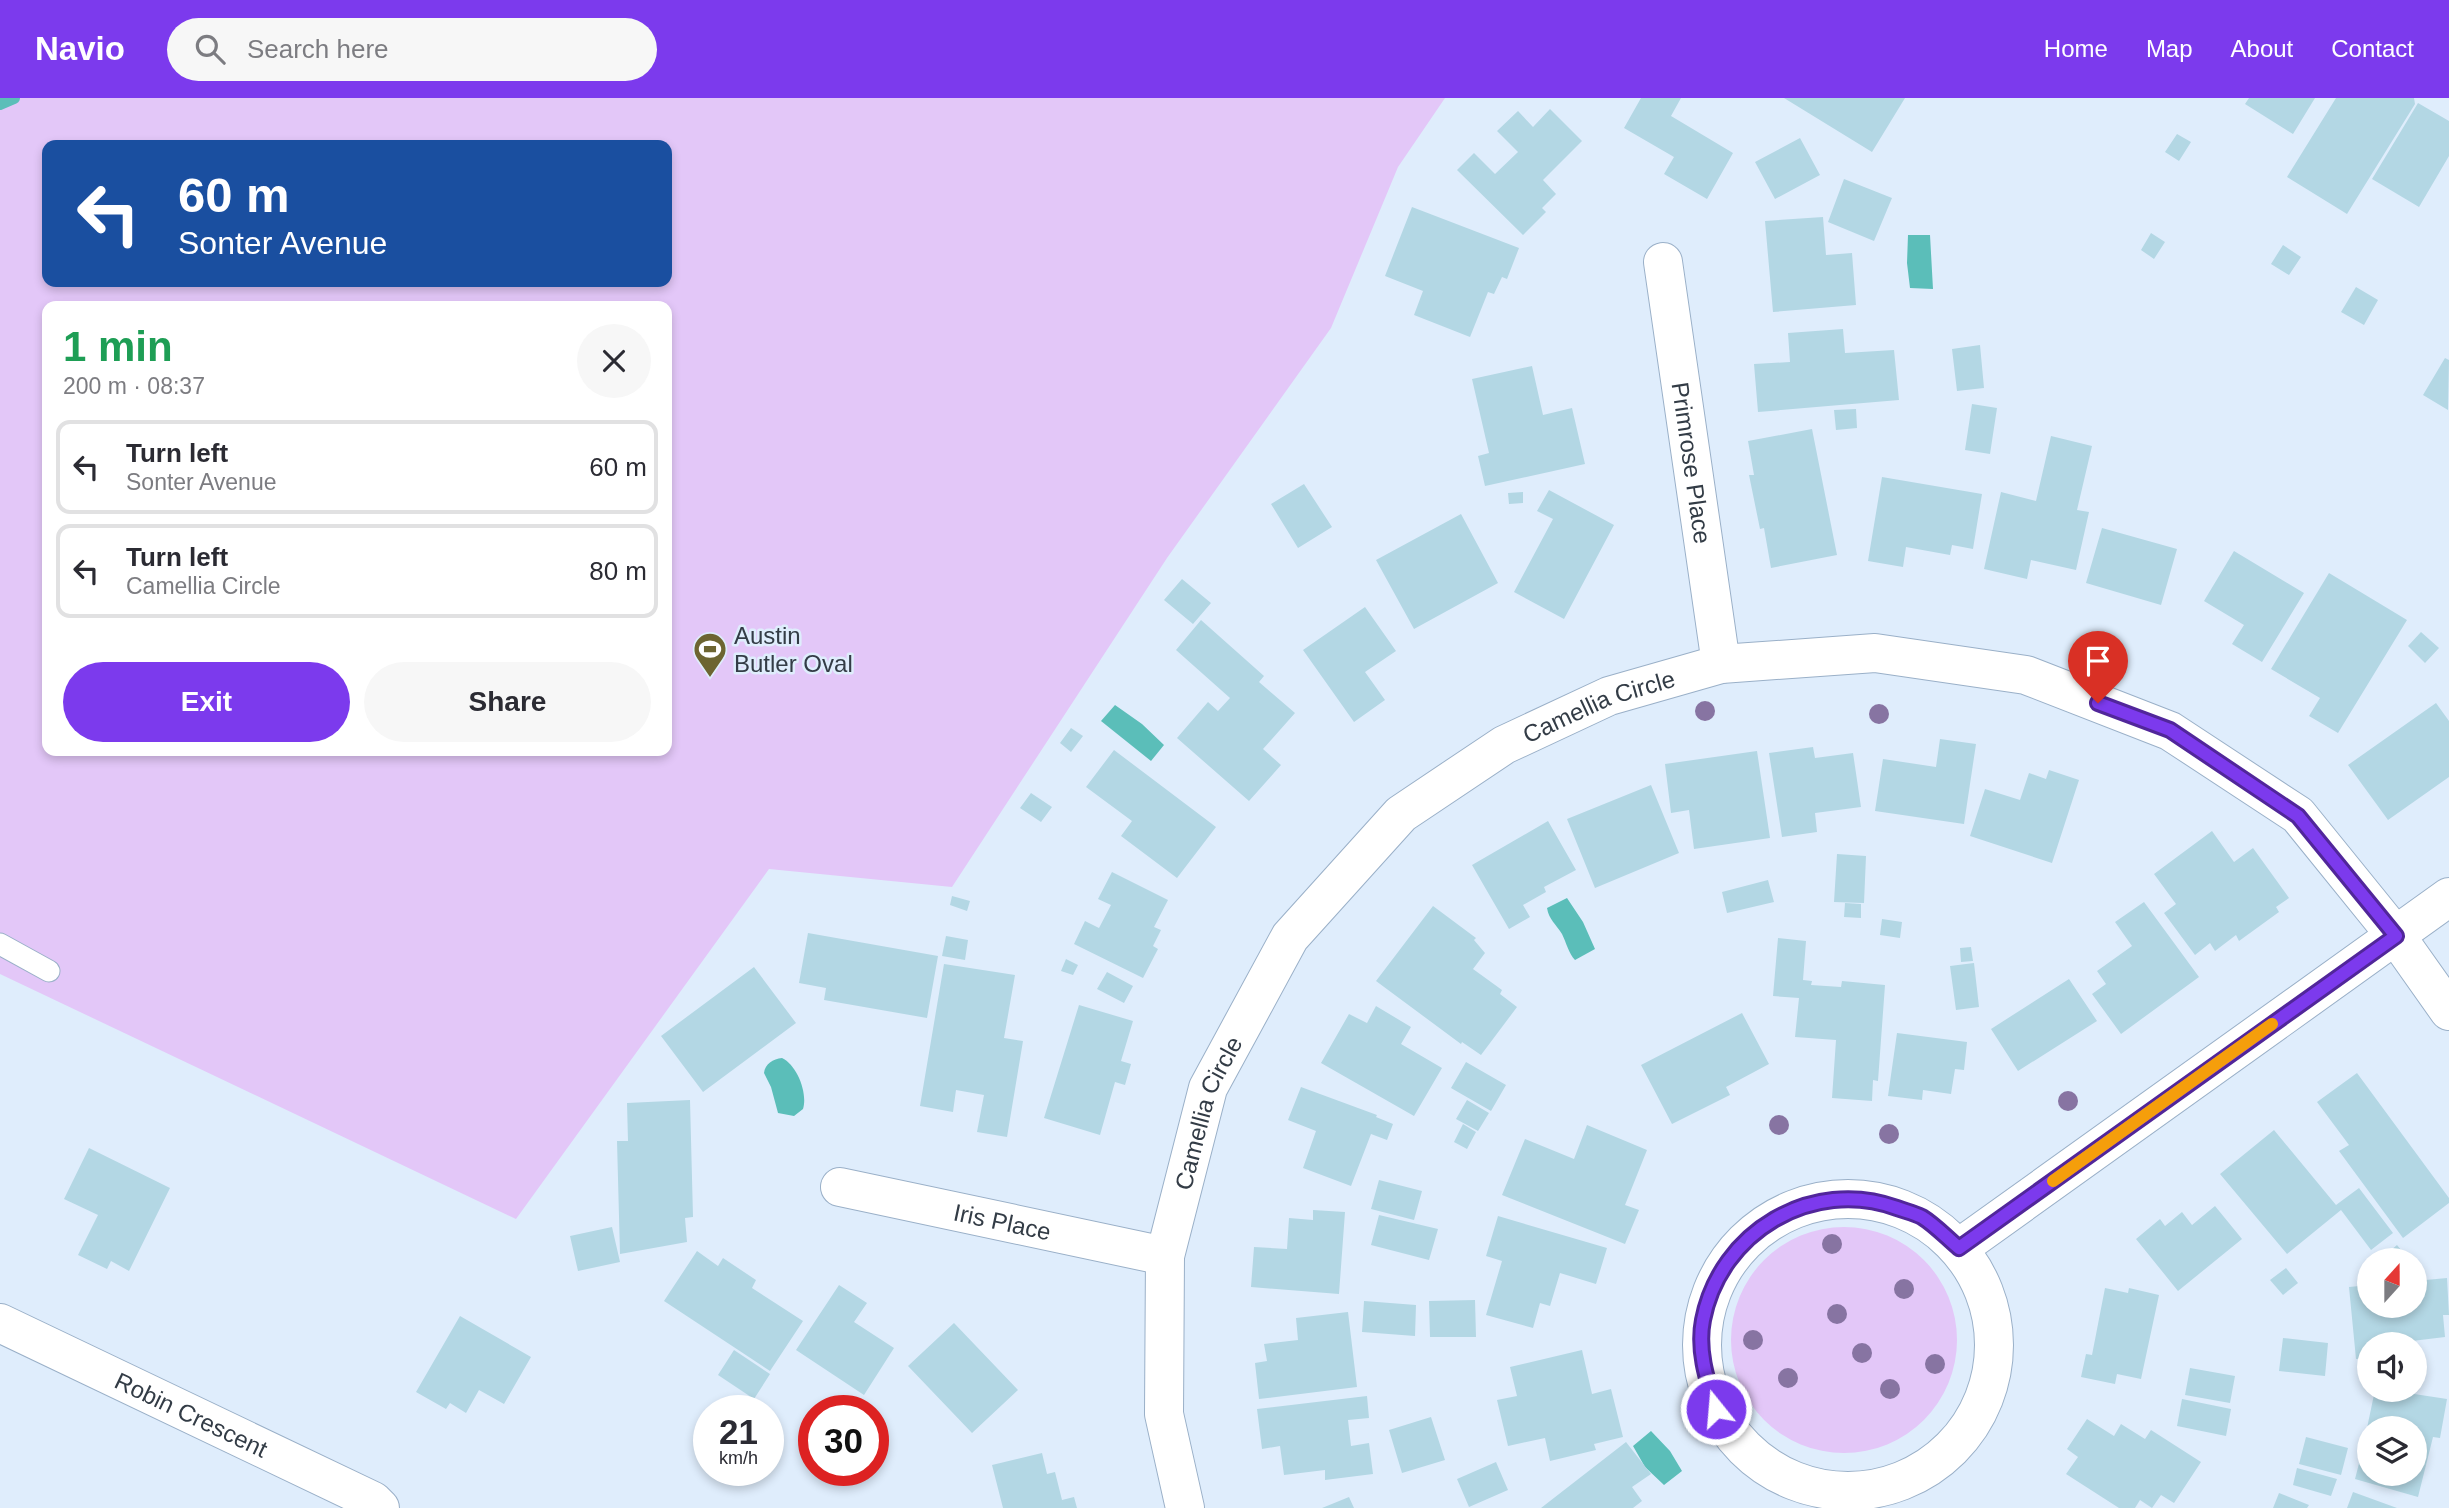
<!DOCTYPE html>
<meta charset="utf-8">
<style>
:root{--surface:#fff;--page:#f7f7f7;--text:#2b2b33;--muted:#7c7c81;--line:#e1e1e2;--accent:#7c3aed}
body{margin:0;font-family:Helvetica,sans-serif;background:var(--page);color:var(--text);height:100vh;display:flex;flex-direction:column;font-size:26px;white-space:nowrap}
*{box-sizing:border-box;margin:0}
p{font-size:23px;color:var(--muted)}
.icon{flex:none;width:38px;height:38px;fill:none;stroke:currentColor;stroke-width:2;stroke-linecap:round;stroke-linejoin:round}
.map{position:relative;flex:1;overflow:hidden}
.sheet{position:absolute;left:42px;top:203px;width:630px;height:455px;display:flex;flex-direction:column;background:var(--surface);border-radius:14px;box-shadow:0 4px 10px #0003}
.sheet>*{flex:none}
.hud{position:absolute;left:42px;top:42px;width:630px;height:147px;border-radius:14px;box-shadow:0 4px 10px #0003;background:#1a4fa0;color:#fff;overflow:hidden}
.needle{width:46px;rotate:21deg}
.buttons{position:absolute;left:2357px;top:1150px;display:grid;gap:14px}
.buttons a{display:grid;place-items:center;width:70px;height:70px;border-radius:50%;background:var(--surface);box-shadow:0 4px 10px #0003;font-size:35px}
.speed{position:absolute;left:693px;top:1297px;display:flex;gap:14px;font-size:35px;font-weight:700;text-align:center}
.speed>*{display:grid;place-content:center;width:91px;height:91px;border-radius:50%;background:var(--surface);box-shadow:0 4px 10px #0003;line-height:1}
.speed small{font-size:18px;font-weight:400}
.speed .limit{border:10px solid #d22;background:#fff;color:#111}
.pin{position:absolute;display:grid;place-items:center;width:60px;height:60px;color:#fff;margin:-72px -30px;border-radius:50% 50% 50% 0;rotate:-45deg;box-shadow:0 0 7px #0007}
.pin .icon{rotate:45deg}
.me{position:absolute;width:77px;margin:-38px;rotate:343deg;stroke-linejoin:round;filter:drop-shadow(0 0 5px #0008)}
.turn{display:flex;align-items:center;gap:24px;height:147px;padding:0 21px;font-size:32px}
.turn .icon{width:91px;height:91px;stroke-width:2.5}
.turn b{display:block;font-size:49px;line-height:60px}
.round{display:grid;place-items:center;flex:none;width:74px;height:74px;border-radius:37px;background:var(--page)}
.summary{display:flex;align-items:center;justify-content:space-between;height:119px;padding:0 21px}
h1{font-size:42px;font-weight:700;line-height:52px;color:#1e9e55}
.primary-button{display:flex;gap:14px;margin-top:auto;padding:14px 21px}
.primary-button a{flex:1;height:80px;border-radius:42px;background:var(--accent);color:#fff;font-size:28px;font-weight:700;line-height:80px;text-align:center}
.primary-button a+a{background:var(--page);color:var(--text)}
ul{padding:0;list-style:none}
li{display:flex;align-items:center;gap:21px;height:94px;margin:0 14px 10px;padding:0 7px;border:4px solid var(--line);border-radius:14px}
li div{flex:1}
li b{display:block;font-size:26px}
li em{font-style:normal}
header{display:flex;align-items:center;gap:42px;box-sizing:border-box;height:98px;padding:0 35px;background:var(--accent);color:#fff}
header strong{font-size:33px}
nav{display:flex;gap:38px;margin-inline-start:auto;font-size:24px}
.search{width:490px;height:63px;background:var(--page);display:flex;align-items:center;gap:18px;box-sizing:border-box;padding:0 24px;border-radius:38px;color:var(--muted);font-size:26px}
.map>svg:first-child{display:block}
.green{fill:#e3c7f8;fill-rule:evenodd}
.water{fill:#5bbeb9}
.lines{fill:none;stroke-linecap:round;stroke-linejoin:round}
.stream{stroke:#5bbeb9;stroke-width:12}
.building{fill:#b3d7e4}
.lane-casing{stroke:#9ab0c8;stroke-width:23}
.street-casing{stroke:#9ab0c8;stroke-width:40}
.lane{stroke:#fff;stroke-width:21}
.street{stroke:#fff;stroke-width:38}
.tree{fill:#8774a2}
.route-casing{stroke:#51269a;stroke-width:18}
.route{stroke:#7c3aed;stroke-width:12}
.slow{stroke:#f59e0b;stroke-width:12}
.labels{text-anchor:middle;dominant-baseline:central;stroke-width:5;stroke-linejoin:round;paint-order:stroke}
.street-label{font-size:24px;fill:#333c46;stroke:#dfedfc}
.poi-label{font-size:24px;fill:#333c46;stroke:#dfedfc;text-anchor:start}
</style>
<header>
<strong>Navio</strong>
<div class="search"><svg class="icon" aria-label="search" viewBox="0 0 24 24"><circle cx="10" cy="10" r="6"/><path d="M15 15l6 6"/></svg>Search here</div>
<nav><a>Home</a><a>Map</a><a>About</a><a>Contact</a></nav>
</header>
<div class="map">
<svg width="2449" height="1410" viewBox="0 0 2449 1410">
<rect width="100%" height="100%" fill="#dfedfc"/>
<path class="green" d="M 0,0 L 1445,0 L 1398,69 L 1331,230 L 1167,460 L 952,789 L 769,771 L 516,1121 L 0,876 ZM 47,47 L 667,47 L 667,184 L 47,184 ZM 47,208 L 667,208 L 667,653 L 47,653 Z
M1731 1242a113 113 0 1 1 226 0a113 113 0 1 1-226 0Z"/>
<path class="water" d="M 1908,137 L 1930,137 L 1933,191 L 1910,190 L 1907,165 Z
M 1115,607 L 1142,626 L 1164,647 L 1151,663 L 1101,623 Z
M 1567,800 L 1583,824 L 1595,851 L 1575,862 C 1569,856 1566,844 1562,836 C 1556,826 1549,822 1547,810 Z
M 782,960 C 797,967 808,995 803,1011 L 794,1018 L 778,1015 L 771,989 L 764,975 C 765,966 773,961 782,960 Z
M 1651,1333 L 1670,1353 L 1682,1373 L 1664,1387 L 1645,1369 L 1633,1348 Z"/>
<g class="lines">
<path class="stream" d="M 0,6 L 14,0"/>
</g>
<path class="building" d="M 1641,0 L 1681,0 L 1671,18 L 1733,55 L 1707,101 L 1664,76 L 1674,59 L 1624,30 Z
M 1784,0 L 1905,0 L 1872,54 Z
M 2249,0 L 2315,0 L 2293,36 L 2245,6 Z
M 2336,0 L 2414,0 L 2415,6 L 2347,116 L 2287,79 Z
M 2418,5 L 2449,23 L 2449,58 L 2419,109 L 2372,81 Z
M 1550,11 L 1582,43 L 1543,82 L 1556,96 L 1542,110 L 1546,114 L 1523,137 L 1457,72 L 1474,55 L 1495,76 L 1518,54 L 1497,33 L 1518,13 L 1533,29 Z
M 2177,36 L 2191,44 L 2179,63 L 2165,54 Z
M 1800,40 L 1820,77 L 1775,101 L 1755,64 Z
M 1844,81 L 1892,100 L 1874,143 L 1828,124 Z
M 1412,109 L 1519,150 L 1507,181 L 1502,179 L 1494,196 L 1488,194 L 1470,239 L 1414,217 L 1423,193 L 1385,178 Z
M 1823,119 L 1826,157 L 1852,155 L 1856,207 L 1773,214 L 1765,123 Z
M 2151,135 L 2165,144 L 2154,161 L 2141,152 Z
M 2283,147 L 2301,159 L 2289,177 L 2271,166 Z
M 2356,189 L 2378,202 L 2364,227 L 2341,214 Z
M 1843,231 L 1845,255 L 1894,252 L 1899,302 L 1758,314 L 1754,266 L 1790,264 L 1788,235 Z
M 1980,247 L 1984,290 L 1957,293 L 1952,251 Z
M 2445,260 L 2449,262 L 2448,312 L 2423,297 Z
M 1532,268 L 1543,317 L 1572,310 L 1585,366 L 1485,388 L 1478,358 L 1489,355 L 1472,281 Z
M 1972,306 L 1997,310 L 1990,356 L 1965,352 Z
M 1856,311 L 1857,330 L 1836,332 L 1834,312 Z
M 1812,331 L 1837,457 L 1771,470 L 1764,430 L 1760,431 L 1749,377 L 1754,377 L 1748,343 Z
M 2051,338 L 2092,348 L 2077,412 L 2089,414 L 2076,472 L 2031,462 L 2027,481 L 1984,471 L 2001,394 L 2036,403 Z
M 1882,379 L 1982,396 L 1973,451 L 1952,447 L 1950,457 L 1906,449 L 1903,469 L 1868,463 Z
M 1304,386 L 1332,429 L 1298,450 L 1271,406 Z
M 1549,392 L 1614,427 L 1564,521 L 1514,494 L 1553,421 L 1537,413 Z
M 1523,394 L 1523,405 L 1509,406 L 1508,395 Z
M 1461,416 L 1498,485 L 1414,531 L 1376,462 Z
M 2102,430 L 2177,451 L 2161,507 L 2086,485 Z
M 2234,453 L 2304,495 L 2262,564 L 2232,546 L 2244,527 L 2204,503 Z
M 2329,475 L 2407,522 L 2338,635 L 2309,618 L 2320,600 L 2271,571 Z
M 1182,481 L 1211,505 L 1193,526 L 1164,502 Z
M 1365,509 L 1396,553 L 1365,574 L 1385,602 L 1354,624 L 1303,552 Z
M 1201,522 L 1264,578 L 1259,584 L 1295,615 L 1263,651 L 1281,667 L 1249,703 L 1177,640 L 1208,604 L 1218,613 L 1230,600 L 1176,552 Z
M 2421,534 L 2439,550 L 2425,565 L 2408,548 Z
M 2436,605 L 2449,623 L 2449,679 L 2388,722 L 2348,667 Z
M 1071,630 L 1083,638 L 1071,654 L 1060,645 Z
M 1940,641 L 1976,646 L 1964,726 L 1875,713 L 1883,661 L 1936,669 Z
M 1813,649 L 1815,660 L 1853,655 L 1861,709 L 1815,715 L 1817,734 L 1782,739 L 1769,655 Z
M 1114,652 L 1216,729 L 1177,780 L 1121,738 L 1132,723 L 1086,689 Z
M 1757,653 L 1770,740 L 1694,751 L 1689,712 L 1671,715 L 1665,666 Z
M 2049,672 L 2079,682 L 2052,765 L 1970,738 L 1985,691 L 2020,702 L 2029,675 L 2046,681 Z
M 1651,687 L 1679,755 L 1595,790 L 1567,721 Z
M 1031,695 L 1052,709 L 1041,724 L 1020,710 Z
M 1548,723 L 1576,772 L 1544,789 L 1546,794 L 1523,807 L 1530,819 L 1509,831 L 1472,767 Z
M 2212,733 L 2234,764 L 2253,750 L 2289,800 L 2276,809 L 2279,814 L 2239,843 L 2236,837 L 2215,853 L 2210,845 L 2195,857 L 2164,815 L 2176,806 L 2154,776 Z
M 1837,756 L 1866,758 L 1864,805 L 1834,804 Z
M 1112,774 L 1168,802 L 1154,829 L 1161,832 L 1153,848 L 1158,851 L 1143,880 L 1074,846 L 1085,823 L 1099,830 L 1111,807 L 1098,801 Z
M 1768,782 L 1774,804 L 1727,815 L 1722,794 Z
M 952,798 L 970,803 L 967,813 L 950,807 Z
M 2144,804 L 2199,879 L 2121,936 L 2092,896 L 2106,886 L 2097,873 L 2132,848 L 2115,824 Z
M 1845,805 L 1861,806 L 1861,820 L 1844,819 Z
M 1433,808 L 1476,840 L 1474,842 L 1485,855 L 1473,871 L 1502,892 L 1500,896 L 1517,909 L 1481,957 L 1462,944 L 1461,946 L 1376,883 Z
M 1882,821 L 1902,824 L 1900,840 L 1880,837 Z
M 808,835 L 938,858 L 927,920 L 824,902 L 826,890 L 799,885 Z
M 946,838 L 968,842 L 965,862 L 942,858 Z
M 1778,840 L 1806,843 L 1803,882 L 1812,883 L 1811,887 L 1841,889 L 1842,883 L 1885,887 L 1878,983 L 1873,982 L 1872,1003 L 1832,1000 L 1836,942 L 1795,939 L 1799,900 L 1773,898 Z
M 1971,849 L 1973,863 L 1961,864 L 1960,850 Z
M 1066,861 L 1078,867 L 1073,877 L 1061,873 Z
M 1974,865 L 1979,909 L 1956,912 L 1950,868 Z
M 944,866 L 1015,877 L 1004,940 L 1023,943 L 1007,1039 L 977,1034 L 984,997 L 956,992 L 953,1014 L 920,1008 Z
M 754,869 L 796,925 L 703,994 L 661,938 Z
M 1107,874 L 1133,888 L 1124,905 L 1097,891 Z
M 2069,881 L 2097,923 L 2018,973 L 1991,931 Z
M 1079,907 L 1133,923 L 1121,963 L 1131,966 L 1125,987 L 1115,984 L 1100,1037 L 1044,1020 Z
M 1376,908 L 1411,929 L 1401,946 L 1442,970 L 1414,1018 L 1321,965 L 1349,916 L 1367,925 Z
M 1742,915 L 1769,966 L 1726,989 L 1730,997 L 1672,1026 L 1641,967 Z
M 1897,935 L 1967,944 L 1964,972 L 1955,971 L 1951,996 L 1923,992 L 1922,1002 L 1888,998 Z
M 1466,964 L 1506,987 L 1491,1013 L 1451,990 Z
M 2357,975 L 2449,1100 L 2449,1105 L 2403,1140 L 2339,1053 L 2349,1047 L 2317,1004 Z
M 1301,989 L 1377,1017 L 1376,1019 L 1393,1026 L 1387,1042 L 1371,1036 L 1351,1088 L 1303,1070 L 1316,1033 L 1288,1022 Z
M 690,1002 L 693,1119 L 685,1120 L 687,1144 L 620,1156 L 617,1043 L 628,1043 L 627,1005 Z
M 1467,1002 L 1489,1015 L 1478,1033 L 1456,1021 Z
M 1463,1026 L 1476,1034 L 1467,1051 L 1454,1044 Z
M 1587,1027 L 1647,1052 L 1625,1107 L 1639,1112 L 1625,1146 L 1502,1097 L 1525,1041 L 1574,1061 Z
M 2274,1032 L 2336,1107 L 2359,1090 L 2393,1135 L 2371,1152 L 2341,1112 L 2287,1156 L 2220,1076 Z
M 89,1050 L 170,1090 L 129,1173 L 111,1163 L 107,1171 L 78,1157 L 98,1117 L 64,1101 Z
M 1379,1082 L 1422,1093 L 1414,1122 L 1371,1111 Z
M 2215,1108 L 2242,1141 L 2178,1193 L 2136,1141 L 2160,1121 L 2165,1128 L 2182,1114 L 2192,1127 Z
M 1313,1112 L 1345,1114 L 1339,1196 L 1251,1189 L 1254,1149 L 1287,1151 L 1289,1120 L 1313,1122 Z
M 1379,1117 L 1438,1131 L 1429,1162 L 1371,1147 Z
M 1498,1118 L 1607,1150 L 1596,1186 L 1560,1175 L 1550,1208 L 1540,1205 L 1533,1230 L 1486,1217 L 1502,1163 L 1486,1158 Z
M 612,1129 L 620,1164 L 578,1173 L 570,1138 Z
M 2397,1147 L 2409,1162 L 2386,1162 L 2383,1159 Z
M 697,1153 L 718,1168 L 723,1160 L 756,1182 L 752,1190 L 803,1223 L 770,1273 L 664,1203 Z
M 2286,1170 L 2298,1185 L 2283,1197 L 2270,1182 Z
M 2447,1180 L 2449,1217 L 2443,1217 L 2445,1239 L 2412,1243 L 2412,1246 L 2370,1246 L 2370,1260 L 2356,1261 L 2349,1189 L 2370,1187 L 2370,1208 L 2415,1208 L 2415,1183 Z
M 839,1187 L 867,1205 L 854,1224 L 894,1250 L 864,1297 L 796,1252 Z
M 2105,1190 L 2128,1195 L 2129,1190 L 2159,1197 L 2141,1281 L 2117,1276 L 2115,1286 L 2081,1279 L 2086,1256 L 2092,1257 Z
M 1475,1202 L 1476,1239 L 1430,1239 L 1429,1203 Z
M 1364,1203 L 1416,1207 L 1415,1238 L 1362,1234 Z
M 1348,1214 L 1357,1289 L 1259,1301 L 1255,1265 L 1267,1263 L 1264,1246 L 1298,1242 L 1296,1220 Z
M 460,1218 L 531,1259 L 504,1306 L 479,1292 L 466,1315 L 450,1305 L 446,1311 L 416,1294 Z
M 954,1225 L 1018,1292 L 972,1335 L 908,1268 Z
M 2283,1240 L 2328,1245 L 2325,1278 L 2279,1273 Z
M 734,1252 L 770,1276 L 754,1301 L 718,1277 Z
M 1582,1252 L 1592,1296 L 1611,1291 L 1623,1339 L 1594,1346 L 1596,1352 L 1550,1363 L 1545,1340 L 1508,1348 L 1497,1302 L 1517,1298 L 1510,1269 Z
M 2190,1270 L 2235,1278 L 2230,1305 L 2185,1297 Z
M 2375,1292 L 2388,1292 L 2447,1301 L 2440,1340 L 2433,1339 L 2418,1399 L 2355,1381 L 2363,1350 L 2370,1352 L 2370,1376 L 2415,1376 L 2415,1330 L 2367,1330 Z
M 1367,1298 L 1369,1320 L 1348,1322 L 1351,1348 L 1369,1345 L 1373,1376 L 1325,1382 L 1325,1372 L 1284,1377 L 1280,1348 L 1262,1351 L 1257,1311 Z
M 2182,1301 L 2231,1311 L 2226,1338 L 2177,1328 Z
M 1431,1319 L 1445,1362 L 1402,1375 L 1389,1332 Z
M 2087,1321 L 2114,1338 L 2121,1326 L 2145,1341 L 2151,1332 L 2201,1364 L 2174,1405 L 2161,1397 L 2152,1410 L 2140,1402 L 2135,1410 L 2119,1410 L 2066,1376 L 2078,1359 L 2067,1351 Z
M 2306,1339 L 2348,1350 L 2341,1377 L 2299,1366 Z
M 1626,1344 L 1651,1376 L 1632,1389 L 1642,1403 L 1633,1410 L 1541,1410 Z
M 1042,1355 L 1047,1376 L 1055,1374 L 1062,1402 L 1074,1399 L 1077,1410 L 1003,1410 L 992,1367 Z
M 1496,1364 L 1508,1392 L 1469,1409 L 1457,1381 Z
M 2297,1370 L 2337,1381 L 2331,1398 L 2293,1387 Z
M 2353,1394 L 2397,1410 L 2347,1410 Z
M 2279,1395 L 2309,1407 L 2307,1410 L 2273,1410 Z
M 1349,1399 L 1354,1410 L 1322,1410 Z"/>
<g class="lines">
<defs>
<path id="lane" d="M 0,846 L 49,873"/>
<g id="street">
<path id="s1" d="M 1663,164 L 1721,566"/>
<path id="s2" d="M 840,1089 L 1165,1158"/>
<circle cx="1848" cy="1247" r="146"/>
<path d="M 1959,1150 L 2449,799"/>
<path id="s3" d="M 0,1225 L 373,1403 L 380,1410"/>
<path id="s4" d="M 1185,1410 L 1164,1316 L 1165,1158 L 1208,990 L 1290,839 L 1401,716 L 1504,647 L 1609,598 L 1721,566 L 1875,555 L 2026,577 L 2170,633 L 2298,717 L 2396,838 L 2449,913"/>
</g>
</defs>
<use href="#lane" class="lane-casing"/>
<use href="#street" class="street-casing"/>
<use href="#lane" class="lane"/>
<use href="#street" class="street"/>
</g>
<g class="tree">
<circle cx="1705" cy="613" r="10"/>
<circle cx="1879" cy="616" r="10"/>
<circle cx="2068" cy="1003" r="10"/>
<circle cx="1779" cy="1027" r="10"/>
<circle cx="1889" cy="1036" r="10"/>
<circle cx="1832" cy="1146" r="10"/>
<circle cx="1904" cy="1191" r="10"/>
<circle cx="1837" cy="1216" r="10"/>
<circle cx="1753" cy="1242" r="10"/>
<circle cx="1862" cy="1255" r="10"/>
<circle cx="1935" cy="1266" r="10"/>
<circle cx="1788" cy="1280" r="10"/>
<circle cx="1890" cy="1291" r="10"/>
</g>
<g class="lines">
<defs>
<path id="route" d="M 1716,1311 C 1707,1282 1697,1252 1703,1222 C 1720,1134 1812,1079 1897,1110 C 1905,1113 1914,1115 1922,1119 C 1935,1127 1947,1140 1959,1150 L 2396,838 L 2298,718 L 2170,632 L 2098,605"/>
</defs>
<use href="#route" class="route-casing"/>
<use href="#route" class="route"/>
<path class="slow" d="M 2053,1083 L 2272,926"/>
</g>
<defs>
<symbol id="stadium-pin" viewBox="-11 -11 22 30"><path d="M0 17L-7.5 6A9.5 9.5 0 1 1 7.5 6Z" fill="#6d6531" stroke="#dfedfc"/><path d="M0-5a6.5 5 0 1 0 0 10a6.5 5 0 1 0 0-10ZM-3.5-1.8h7v3.6h-7Z" fill="#fff"/></symbol>
</defs>
<g fill-rule="evenodd">
<use href="#stadium-pin" x="691" y="532" width="38" height="52"/>
</g>
<g class="labels">
<g class="street-label">
<text stroke="none"><textPath href="#s1" startOffset="203">Primrose Place</textPath></text>
<text stroke="none"><textPath href="#s4" startOffset="992">Camellia Circle</textPath></text>
<text stroke="none"><textPath href="#s4" startOffset="404">Camellia Circle</textPath></text>
<text stroke="none"><textPath href="#s2" startOffset="166">Iris Place</textPath></text>
<text stroke="none"><textPath href="#s3" startOffset="212">Robin Crescent</textPath></text>
</g>
<g class="poi-label">
<text x="734" y="537">Austin<tspan x="734" dy="28">Butler Oval</tspan></text>
</g>
</g>
</svg>
<div class="buttons">
<a><svg class="needle" viewBox="-14 -14 28 28"><path d="M0-13l5 13h-10z" fill="#e53935"/><path d="M0 13l5-13h-10z" fill="#7c7c81"/></svg></a>
<a><svg class="icon" aria-label="sound" viewBox="0 0 24 24"><path d="M4 9h4l5-4v14l-5-4H4zM17 9q2 3 0 6"/></svg></a>
<a><svg class="icon" aria-label="layers" viewBox="0 0 24 24"><path d="M12 4l9 5-9 5-9-5zM3 14l9 5 9-5"/></svg></a>
</div>
<div class="speed"><div>21<small>km/h</small></div><div class="limit">30</div></div>
<div class="pin" style="left:2098px;top:605px;background:#d93025"><svg class="icon" aria-label="arrive" viewBox="0 0 24 24"><path d="M6 21V4h12l-3 4 3 4H6"/></svg></div>
<svg class="me" style="left:1716px;top:1311px" viewBox="-20 -20 40 40"><circle r="17" fill="#7c3aed" stroke="#fff" stroke-width="3"/><path d="M0-11L8 9 0 5-8 9z" fill="#fff"/></svg>
<div class="hud">
<div class="turn"><svg class="icon" aria-label="left" viewBox="0 0 24 24"><path d="M17 20v-9H6M10 6l-5 5 5 5"/></svg><div><b>60 m</b>Sonter Avenue</div></div>
</div>
<section class="sheet">
<div class="summary"><div><h1>1 min</h1><p>200 m · 08:37</p></div><a class="round"><svg class="icon" aria-label="close" viewBox="0 0 24 24"><path d="M6 6l12 12M18 6L6 18"/></svg></a></div>
<ul>
<li><svg class="icon" aria-label="left" viewBox="0 0 24 24"><path d="M17 20v-9H6M10 6l-5 5 5 5"/></svg><div><b>Turn left</b><p>Sonter Avenue</p></div><em>60 m</em></li>
<li><svg class="icon" aria-label="left" viewBox="0 0 24 24"><path d="M17 20v-9H6M10 6l-5 5 5 5"/></svg><div><b>Turn left</b><p>Camellia Circle</p></div><em>80 m</em></li>
</ul>
<div class="primary-button"><a>Exit</a><a>Share</a></div>
</section>
</div>
